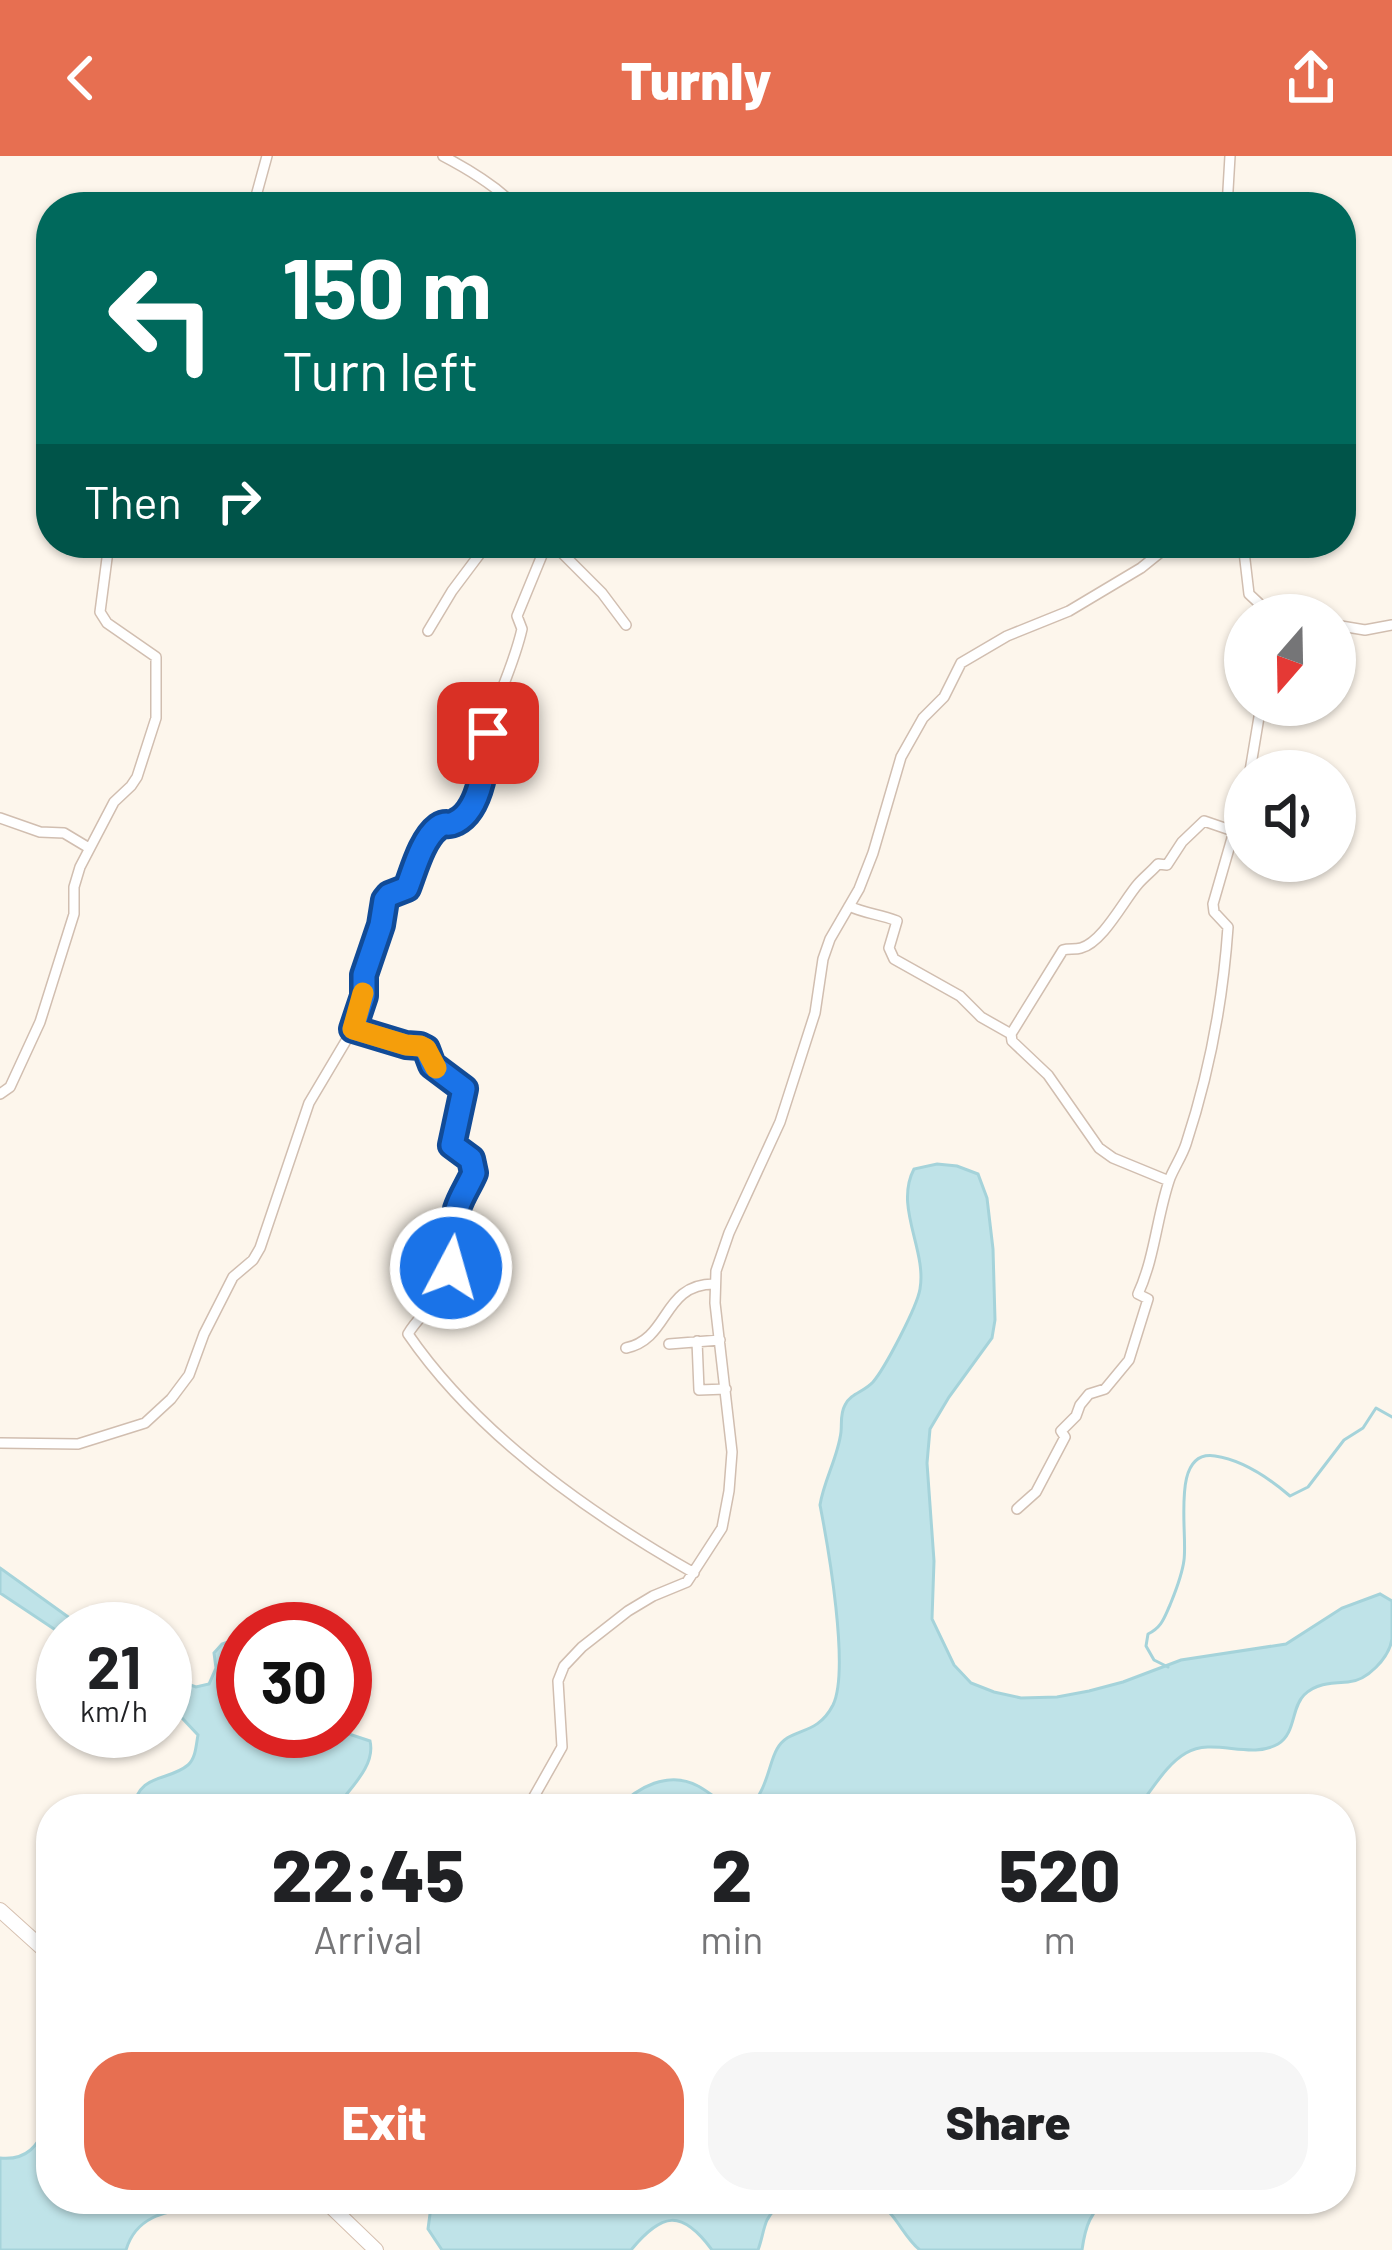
<!DOCTYPE html>
<style>
:root{--surface:#fff;--page:#f6f6f6;--text:#202124;--muted:#757577;--accent:#e76f51}
body{margin:0;font-family:Barlow,sans-serif;background:var(--page);color:var(--text);height:100vh;display:flex;flex-direction:column;font-size:45px;white-space:nowrap}
*{box-sizing:border-box;margin:0}
p{font-size:39px;color:var(--muted)}
.icon{flex:none;width:66px;height:66px;fill:none;stroke:currentColor;stroke-width:2;stroke-linecap:round;stroke-linejoin:round}
.map{position:relative;flex:1;overflow:hidden}
.sheet{position:absolute;left:36px;top:1638px;width:1320px;height:420px;display:flex;flex-direction:column;background:var(--surface);border-radius:48px;box-shadow:0 3px 9px #0004}
.sheet>*{flex:none}
.guide{position:absolute;left:36px;top:36px;width:1320px;height:366px;border-radius:48px;box-shadow:0 3px 9px #0004;background:#00695c;color:#fff;overflow:hidden}
.needle{width:78px;rotate:200deg}
.fabs{position:absolute;left:1224px;top:438px;display:grid;gap:24px}
.fabs a{display:grid;place-items:center;width:132px;height:132px;border-radius:50%;background:var(--surface);box-shadow:0 3px 9px #0004;font-size:60px}
.speed{position:absolute;left:36px;top:1446px;display:flex;gap:24px;font-size:60px;font-weight:700;text-align:center}
.speed>*{display:grid;place-content:center;width:156px;height:156px;border-radius:50%;background:var(--surface);box-shadow:0 3px 9px #0004;line-height:1}
.speed small{font-size:30px;font-weight:400}
.speed .limit{border:18px solid #d22;background:#fff;color:#111}
.pin{position:absolute;display:grid;place-items:center;width:102px;height:102px;color:#fff;margin:-51px;border-radius:24px;box-shadow:0 6px 18px #0006}
.me{position:absolute;width:132px;margin:-66px;rotate:6deg;stroke-linejoin:round;filter:drop-shadow(0 0 9px #0008)}
.turn{display:flex;align-items:center;gap:42px;height:252px;padding:0 48px;font-size:54px}
.turn .icon{width:156px;height:156px;stroke-width:2.5}
.turn b{display:block;font-size:84px;line-height:102px}
.then{display:flex;align-items:center;height:114px;padding:0 48px;background:#0003;gap:24px;font-size:45px}
.eta{display:flex;justify-content:space-evenly;align-items:center;height:204px;text-align:center}
.eta b{font-size:72px;font-weight:800;line-height:84px}
.primary-button{display:flex;gap:24px;margin-top:auto;padding:24px 48px}
.primary-button a{flex:1;height:138px;border-radius:48px;background:var(--accent);color:#fff;font-size:48px;font-weight:800;line-height:138px;text-align:center}
.primary-button a+a{background:var(--page);color:var(--text)}
header{display:flex;justify-content:space-between;align-items:center;height:156px;padding:0 48px;background:var(--accent);color:#fff;font-size:54px;font-weight:800}
.map>svg:first-child{display:block}
.water{fill:#bfe3e8;stroke:#a5d3da;stroke-width:3}
.lines{fill:none;stroke-linecap:round;stroke-linejoin:round}
.stream{stroke:#a5d3da;stroke-width:3}
.minor-casing{stroke:#d1beb0;stroke-width:12}
.secondary-casing{stroke:#d6c0b0;stroke-width:16}
.minor{stroke:#fff;stroke-width:9}
.secondary{stroke:#fff;stroke-width:14}
.route-casing{stroke:#114b97;stroke-width:30}
.route{stroke:#1a73e8;stroke-width:21}
.slow{stroke:#f59e0b;stroke-width:21}
</style>
<header><svg class="icon" aria-label="back" viewBox="0 0 24 24"><path d="M15 5l-7 7 7 7"/></svg>Turnly<svg class="icon" aria-label="share" viewBox="0 0 24 24"><path d="M12 15V3M7 8l5-5 5 5M5 13v7h14v-7"/></svg></header>
<div class="map">
<svg width="1392" height="2094" viewBox="0 0 1392 2094">
<rect width="100%" height="100%" fill="#fdf6ec"/>
<path class="water" d="M 937,1008 L 957,1010 L 978,1018 L 987,1042 L 993,1093 L 995,1164 L 992,1182 L 949,1241 L 930,1273 L 927,1307 L 934,1405 L 932,1463 L 954,1509 L 971,1527 L 994,1536 L 1021,1542 L 1057,1541 L 1089,1535 L 1123,1526 L 1181,1504 L 1286,1488 L 1342,1452 L 1380,1438 L 1392,1445 C 1392,1457 1392,1471 1392,1483 C 1389,1502 1367,1525 1348,1526 C 1332,1527 1316,1527 1304,1539 C 1291,1552 1296,1577 1278,1588 C 1250,1604 1213,1581 1186,1597 C 1165,1609 1152,1635 1136,1653 L 617,1653 C 637,1631 669,1614 698,1630 C 710,1636 724,1651 739,1651 C 766,1650 767,1610 777,1593 C 790,1570 816,1582 833,1549 C 850,1514 828,1390 820,1349 C 824,1324 838,1301 841,1276 C 842,1266 840,1258 845,1249 C 851,1237 864,1236 873,1226 C 885,1212 917,1151 920,1133 C 927,1094 894,1051 914,1013 Z
M 0,1412 L 85,1473 L 63,1473 L 63,1479 L 0,1437 Z
M 236,1483 L 243,1483 L 243,1575 L 340,1575 L 370,1585 C 376,1610 349,1633 335,1653 L 133,1653 C 139,1616 168,1626 188,1609 C 196,1602 196,1589 198,1579 L 182,1562 L 165,1550 L 165,1520 L 196,1531 L 209,1528 L 216,1512 L 214,1497 L 222,1488 Z
M 51,1964 L 51,2043 L 219,2043 L 214,2047 C 179,2055 138,2053 126,2094 L 0,2094 L 0,2002 C 30,2005 38,1987 51,1964 Z
M 432,2043 L 823,2043 C 803,2044 777,2043 767,2064 C 763,2073 762,2084 758,2094 L 712,2094 C 681,2052 662,2057 631,2094 L 442,2094 L 428,2073 Z
M 853,2043 L 1111,2043 C 1090,2053 1085,2072 1082,2094 L 920,2094 C 903,2081 895,2054 875,2046 C 873,2045 855,2043 853,2043 Z"/>
<g class="lines">
<path class="stream" d="M 1168,1511 L 1154,1504 L 1146,1490 L 1148,1478 C 1162,1471 1164,1462 1170,1449 C 1176,1434 1182,1420 1184,1404 C 1188,1376 1170,1293 1215,1300 C 1243,1304 1269,1322 1290,1340 L 1308,1331 L 1344,1284 L 1363,1272 L 1376,1252 L 1392,1261"/>
<defs>
<path id="minor" d="M 443,0 C 464,11 489,26 507,42 L 505,51
M 253,51 L 267,0
M 1227,51 L 1230,0
M 552,387 L 602,437 L 626,469
M 1243,387 L 1249,438 L 1264,452 L 1266,459
M 1335,469 L 1365,474 L 1392,469
M 428,475 L 452,435 L 488,387
M 1250,615 L 1261,549
M 0,662 L 40,676 L 64,677 L 89,692
M 849,750 C 866,758 880,758 897,765 L 889,792 L 894,803 L 960,840 L 981,861 L 1011,878
M 353,873 L 426,893 L 432,909 L 464,933 L 452,989 L 471,1003 L 474,1017 C 467,1035 456,1049 454,1070 C 452,1089 455,1106 447,1126 C 438,1147 418,1160 408,1178 C 476,1277 590,1358 694,1417
M 0,938 L 10,931 L 40,866 L 74,758 L 74,731 L 80,711 L 114,646 L 131,630 L 137,621 L 156,562 L 156,501 L 107,467 L 100,456 L 109,387
M 1169,1025 L 1113,1002 L 1099,992 L 1048,919 L 1012,885 L 1011,878 L 1063,794 C 1069,792 1075,794 1081,792 C 1103,786 1124,744 1138,728 C 1144,721 1152,715 1158,708 L 1167,709 L 1182,686 L 1204,665 L 1245,679
M 697,1185 L 699,1234 L 726,1233
M 669,1188 L 720,1184
M 626,1192 C 670,1183 662,1128 714,1128
M 0,1287 L 78,1288 L 145,1267 L 171,1243 L 189,1219 L 204,1178 L 233,1121 L 253,1104 L 260,1092 L 309,947 L 353,873 L 364,840 L 364,819 L 381,768 L 384,744 L 389,739 L 407,732 L 434,676 C 447,663 460,669 471,649 C 487,622 483,594 489,564 C 490,555 497,547 500,538 C 508,518 517,495 522,473 L 517,460 L 547,387
M 1017,1353 L 1036,1336 L 1065,1281 L 1061,1275 L 1076,1260 L 1080,1249 L 1089,1238 L 1105,1233 L 1129,1204 L 1148,1143 L 1138,1138 C 1155,1101 1157,1059 1170,1022 C 1175,1010 1182,1000 1186,988 C 1209,918 1223,844 1228,771 L 1214,756 L 1213,748 L 1245,637
M 527,1653 L 562,1591 L 558,1525 L 564,1510 L 582,1491 L 628,1455 L 653,1440 L 687,1426 L 722,1372 L 729,1335 L 732,1296 L 715,1147 L 716,1115 L 729,1077 L 780,966 L 815,857 L 823,803 L 830,783 L 859,733 L 873,697 L 901,601 L 923,562 L 944,541 L 961,507 L 1007,480 L 1069,455 L 1141,412 L 1172,387"/>
<path id="secondary" d="M 0,1754 L 51,1800
M 323,2043 L 376,2094"/>
</defs>
<use href="#minor" class="minor-casing"/>
<use href="#secondary" class="secondary-casing"/>
<use href="#minor" class="minor"/>
<use href="#secondary" class="secondary"/>
</g>
<g class="lines">
<defs>
<path id="route" d="M 451,1112 C 455,1093 452,1073 457,1053 C 461,1040 469,1029 474,1017 L 471,1003 L 452,989 L 464,933 L 432,909 L 426,893 L 420,890 L 406,889 L 353,873 L 364,840 L 364,819 L 381,769 L 385,744 L 389,739 L 407,732 C 414,714 422,683 438,671 C 447,665 447,671 456,666 C 482,653 486,602 488,577"/>
</defs>
<use href="#route" class="route-casing"/>
<use href="#route" class="route"/>
<path class="slow" d="M 363,837 L 353,873 L 406,889 L 420,890 L 426,893 L 436,912"/>
</g>
</svg>
<div class="fabs">
<a><svg class="needle" viewBox="-14 -14 28 28"><path d="M0-13l5 13h-10z" fill="#e53935"/><path d="M0 13l5-13h-10z" fill="#757577"/></svg></a>
<a><svg class="icon" aria-label="sound" viewBox="0 0 24 24"><path d="M4 9h4l5-4v14l-5-4H4zM17 9q2 3 0 6"/></svg></a>
</div>
<div class="speed"><div>21<small>km/h</small></div><div class="limit">30</div></div>
<div class="pin" style="left:488px;top:577px;background:#d93025"><svg class="icon" aria-label="arrive" viewBox="0 0 24 24"><path d="M6 21V4h12l-3 4 3 4H6"/></svg></div>
<svg class="me" style="left:451px;top:1112px" viewBox="-20 -20 40 40"><circle r="17" fill="#1a73e8" stroke="#fff" stroke-width="3"/><path d="M0-11L8 9 0 5-8 9z" fill="#fff"/></svg>
<div class="guide">
<div class="turn"><svg class="icon" aria-label="left" viewBox="0 0 24 24"><path d="M17 20v-9H6M10 6l-5 5 5 5"/></svg><div><b>150 m</b>Turn left</div></div>
<div class="then">Then<svg class="icon" aria-label="right" viewBox="0 0 24 24"><path d="M7 20v-9h11M14 6l5 5-5 5"/></svg></div>
</div>
<section class="sheet">
<div class="eta">
<div><b>22:45</b><p>Arrival</p></div>
<div><b>2</b><p>min</p></div>
<div><b>520</b><p>m</p></div>
</div>
<div class="primary-button"><a>Exit</a><a>Share</a></div>
</section>
</div>
